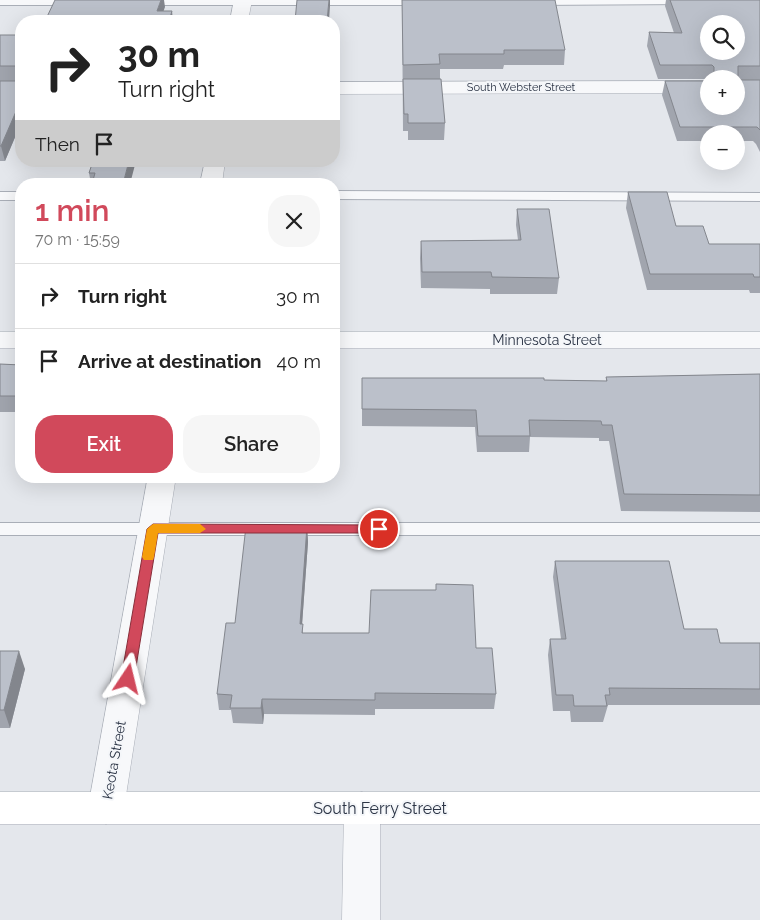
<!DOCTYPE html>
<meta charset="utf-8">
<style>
:root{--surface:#fff;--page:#f6f6f6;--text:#222;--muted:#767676;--line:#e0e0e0;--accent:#d1495b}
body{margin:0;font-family:Raleway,sans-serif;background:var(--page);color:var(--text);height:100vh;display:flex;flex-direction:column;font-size:19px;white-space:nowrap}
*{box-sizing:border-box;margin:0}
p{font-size:16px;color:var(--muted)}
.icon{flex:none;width:28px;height:28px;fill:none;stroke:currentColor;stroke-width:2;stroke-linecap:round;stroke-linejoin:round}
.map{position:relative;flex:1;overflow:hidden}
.side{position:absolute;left:15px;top:178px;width:325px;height:305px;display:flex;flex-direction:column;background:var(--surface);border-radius:20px;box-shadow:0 5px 20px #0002}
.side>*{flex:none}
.guide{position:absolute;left:15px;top:15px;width:325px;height:152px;border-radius:20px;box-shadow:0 5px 20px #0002;background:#fff;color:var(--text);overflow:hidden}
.tools{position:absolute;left:700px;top:15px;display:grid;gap:10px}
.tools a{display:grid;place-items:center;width:45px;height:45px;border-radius:50%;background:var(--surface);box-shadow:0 5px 20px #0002;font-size:25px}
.pin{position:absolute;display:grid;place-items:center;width:42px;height:42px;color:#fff;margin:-21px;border:2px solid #fff;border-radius:50%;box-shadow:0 1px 5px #0007}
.me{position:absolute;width:55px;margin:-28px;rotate:10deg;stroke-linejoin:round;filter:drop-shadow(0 0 4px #0008)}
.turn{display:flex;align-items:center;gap:18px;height:105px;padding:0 20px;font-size:22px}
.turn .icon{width:65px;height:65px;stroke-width:2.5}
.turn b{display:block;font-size:35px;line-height:42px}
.then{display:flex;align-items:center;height:48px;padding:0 20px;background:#0003;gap:10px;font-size:19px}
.round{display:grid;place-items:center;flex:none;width:52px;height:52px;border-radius:20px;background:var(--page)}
.overview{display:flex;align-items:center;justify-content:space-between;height:85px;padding:0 20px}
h1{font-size:30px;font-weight:600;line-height:38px;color:var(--accent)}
.cta{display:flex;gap:10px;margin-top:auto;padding:10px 20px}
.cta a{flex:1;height:58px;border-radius:20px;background:var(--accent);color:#fff;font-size:20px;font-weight:600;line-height:58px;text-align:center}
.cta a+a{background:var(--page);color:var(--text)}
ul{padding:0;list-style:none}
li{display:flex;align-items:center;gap:15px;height:65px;padding:0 20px;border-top:1px solid var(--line)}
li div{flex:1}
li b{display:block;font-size:19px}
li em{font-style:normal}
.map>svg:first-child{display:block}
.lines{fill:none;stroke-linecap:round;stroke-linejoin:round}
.lane-casing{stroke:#a9aeb7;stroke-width:2}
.street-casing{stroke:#a9aeb7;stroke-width:1}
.secondary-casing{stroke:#a9aeb7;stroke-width:1}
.lane{fill:#f7f8fa;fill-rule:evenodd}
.street{fill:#f7f8fa;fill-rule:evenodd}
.secondary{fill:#fff;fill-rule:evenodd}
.wall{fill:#a1a5ae}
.shaded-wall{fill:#83868d}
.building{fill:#bbc0ca;stroke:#83868d;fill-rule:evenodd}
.route{fill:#d1495b;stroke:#882f3b}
.slow{fill:#f59e0b}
.labels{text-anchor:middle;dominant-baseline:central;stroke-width:4;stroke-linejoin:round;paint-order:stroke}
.far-street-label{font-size:11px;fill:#2b3445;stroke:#f4f6f9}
.street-label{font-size:14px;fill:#2b3445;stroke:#f4f6f9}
.near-street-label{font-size:16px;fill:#2b3445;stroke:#f4f6f9}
</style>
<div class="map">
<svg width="760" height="920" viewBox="0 0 760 920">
<rect width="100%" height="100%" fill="#e4e7ec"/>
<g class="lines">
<defs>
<path id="lane" d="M 0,0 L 79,0 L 80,2 L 75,5 L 0,5 Z
M 138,0 L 427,0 L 428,2 L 423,5 L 142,5 L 138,4 Z
M 531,0 L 692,0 L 693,1 L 688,4 L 535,5 L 531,4 Z
M 334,191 L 760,193 L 760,201 L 334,199 Z
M 0,192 L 21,192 L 21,200 L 0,200 Z
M 0,523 L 760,523 L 760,535 L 0,535 Z"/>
<path id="street" d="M 234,0 L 252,0 L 248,21 L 230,21 Z
M 709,81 L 709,93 L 334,94 L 334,82 Z
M 205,161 L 225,161 L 222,184 L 200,184 Z
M 0,332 L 21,332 L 21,348 L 0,348 Z
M 334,332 L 760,332 L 760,348 L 334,348 Z
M 148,476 L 176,476 L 124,808 L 119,819 L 106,824 L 93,819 L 88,808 Z
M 362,792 L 375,797 L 380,808 L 380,920 L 342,920 L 344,808 L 349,797 Z"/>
<path id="secondary" d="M 0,792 L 760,792 L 760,824 L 0,824 Z"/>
</defs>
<use href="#lane" class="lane-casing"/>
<use href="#street" class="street-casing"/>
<use href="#secondary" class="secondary-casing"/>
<use href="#lane" class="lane"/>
<use href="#street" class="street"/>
<use href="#secondary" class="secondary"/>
</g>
<path class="wall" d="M 402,0 L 565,50 L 564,65 L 504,65 L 503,69 L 440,69 L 440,79 L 445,123 L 444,140 L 408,140 L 408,131 L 403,131 Z
M 666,0 L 760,0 L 760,80 L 738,80 L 760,80 L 760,152 L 756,144 L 753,141 L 736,141 L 736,134 L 709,134 L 709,141 L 677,141 L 662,95 L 665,81 L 709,81 L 736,79 L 658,79 L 647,46 L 649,32 L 674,33 L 665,6 Z
M 0,35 L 21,35 L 21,123 L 5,161 L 0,161 Z
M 136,161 L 91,184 L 89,173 Z
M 628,192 L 676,226 L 709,244 L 760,244 L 760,293 L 750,293 L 749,290 L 647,290 L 626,208 Z
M 517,209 L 559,278 L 557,294 L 490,294 L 490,289 L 421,288 L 420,258 L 421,241 L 518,240 L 516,225 Z
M 0,364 L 21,365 L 21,412 L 0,412 Z
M 760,374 L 760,512 L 621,511 L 609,441 L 599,441 L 599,438 L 530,437 L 529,452 L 477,452 L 475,427 L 362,426 L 362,409 L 544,380 L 606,381 L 606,377 Z
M 307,526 L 308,542 L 302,624 L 303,633 L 476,648 L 496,694 L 494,709 L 375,709 L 375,715 L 264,714 L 263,724 L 233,723 L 231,710 L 219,710 L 217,694 L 235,623 Z
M 555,561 L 684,629 L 720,643 L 760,643 L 760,705 L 608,705 L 603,722 L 571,722 L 570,711 L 553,711 L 548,655 L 550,639 L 561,639 L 553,577 Z
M 0,651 L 25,669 L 10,728 L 0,728 Z"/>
<path class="shaded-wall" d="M 161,0 L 164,0 L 165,7 L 160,21 L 157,11 Z
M 329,0 L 330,0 L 330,6 L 329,21 L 327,21 Z
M 172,11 L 173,21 L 169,21 Z
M 21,100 L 21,123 L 5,161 L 1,146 Z
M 129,161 L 136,161 L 130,184 L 123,184 Z
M 307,526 L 308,542 L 301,639 L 300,624 Z
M 19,651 L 25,669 L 10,728 L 4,710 Z
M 262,699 L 264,714 L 263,724 L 261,708 Z"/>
<path class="building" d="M 55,0 L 161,0 L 157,11 L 172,11 L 169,21 L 45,21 Z
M 297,0 L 329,0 L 327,21 L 295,21 Z
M 402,0 L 555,0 L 565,50 L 504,50 L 504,54 L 439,54 L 440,64 L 403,65 Z
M 670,0 L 760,0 L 760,66 L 738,66 L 738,80 L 760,80 L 760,130 L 757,127 L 680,127 L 665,81 L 709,81 L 709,106 L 736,106 L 736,79 L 714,79 L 714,67 L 712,65 L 660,65 L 649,32 L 682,33 ZM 709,24 L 736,24 L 736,51 L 709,51 Z
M 0,35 L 21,35 L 21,100 L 1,146 L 0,146 L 0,81 L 19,81 L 19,66 L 0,66 Z
M 403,79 L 441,79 L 445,123 L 408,123 L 408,114 L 404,114 Z
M 93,161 L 129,161 L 123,184 L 92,184 L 95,173 L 89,173 Z
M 628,192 L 667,192 L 676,226 L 703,226 L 709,244 L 760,244 L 760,277 L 754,277 L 753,274 L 650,274 Z
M 517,209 L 549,209 L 559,278 L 492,277 L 491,272 L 422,272 L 421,241 L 521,240 Z
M 0,364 L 21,365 L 21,396 L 0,396 Z
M 760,374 L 760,495 L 624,494 L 612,425 L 602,425 L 601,421 L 529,420 L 530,436 L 478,436 L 476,410 L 362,409 L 362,378 L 544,378 L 544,380 L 607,381 L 606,377 Z
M 246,526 L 307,526 L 300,624 L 303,624 L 302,633 L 369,633 L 371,590 L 436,590 L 436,584 L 473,585 L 476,648 L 492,648 L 496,694 L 375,693 L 375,700 L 262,699 L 261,708 L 230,708 L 232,695 L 217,694 L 226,623 L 235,623 Z
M 555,561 L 669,561 L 684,629 L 717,629 L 720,643 L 760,643 L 760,689 L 609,688 L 610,695 L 605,695 L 607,706 L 574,706 L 573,695 L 556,695 L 550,639 L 566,639 Z
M 0,651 L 19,651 L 4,710 L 0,710 Z"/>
<path class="route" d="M 153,524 L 379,525 L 385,529 L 379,533 L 158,533 L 134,679 L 132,683 L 128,684 L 123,683 L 121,679 L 147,529 Z"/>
<path class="slow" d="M 153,524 L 200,524 L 206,529 L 200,533 L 158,533 L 154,557 L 153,560 L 144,560 L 142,557 L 147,529 Z"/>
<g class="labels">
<g class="far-street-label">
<text x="521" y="87">South Webster Street</text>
</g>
<g class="street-label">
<text x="547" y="340">Minnesota Street</text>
<text transform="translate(114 760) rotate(-80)">Keota Street</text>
</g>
<g class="near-street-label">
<text x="380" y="808">South Ferry Street</text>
</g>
</g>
</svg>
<div class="tools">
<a><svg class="icon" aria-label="search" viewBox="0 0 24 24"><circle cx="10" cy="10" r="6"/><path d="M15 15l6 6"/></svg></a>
<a>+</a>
<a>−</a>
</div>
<div class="pin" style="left:379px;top:529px;background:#d93025"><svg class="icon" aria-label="arrive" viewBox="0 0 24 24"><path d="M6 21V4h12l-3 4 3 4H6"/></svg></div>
<svg class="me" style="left:128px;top:679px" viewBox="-20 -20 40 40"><path d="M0-17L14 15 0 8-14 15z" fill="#d1495b" stroke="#fff" stroke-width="4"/></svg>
<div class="guide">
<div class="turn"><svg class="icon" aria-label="right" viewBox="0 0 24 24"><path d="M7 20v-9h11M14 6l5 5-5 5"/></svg><div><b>30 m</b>Turn right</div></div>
<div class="then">Then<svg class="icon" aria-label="arrive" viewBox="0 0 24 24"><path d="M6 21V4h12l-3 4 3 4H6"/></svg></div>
</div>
<section class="side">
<div class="overview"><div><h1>1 min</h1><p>70 m · 15:59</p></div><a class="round"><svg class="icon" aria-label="close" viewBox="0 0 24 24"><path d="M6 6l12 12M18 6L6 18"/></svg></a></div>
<ul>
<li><svg class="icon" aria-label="right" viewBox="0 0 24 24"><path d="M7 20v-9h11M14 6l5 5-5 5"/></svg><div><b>Turn right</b></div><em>30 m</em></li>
<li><svg class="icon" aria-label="arrive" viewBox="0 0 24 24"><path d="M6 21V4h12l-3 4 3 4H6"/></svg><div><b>Arrive at destination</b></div><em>40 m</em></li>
</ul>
<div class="cta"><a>Exit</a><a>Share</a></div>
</section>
</div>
